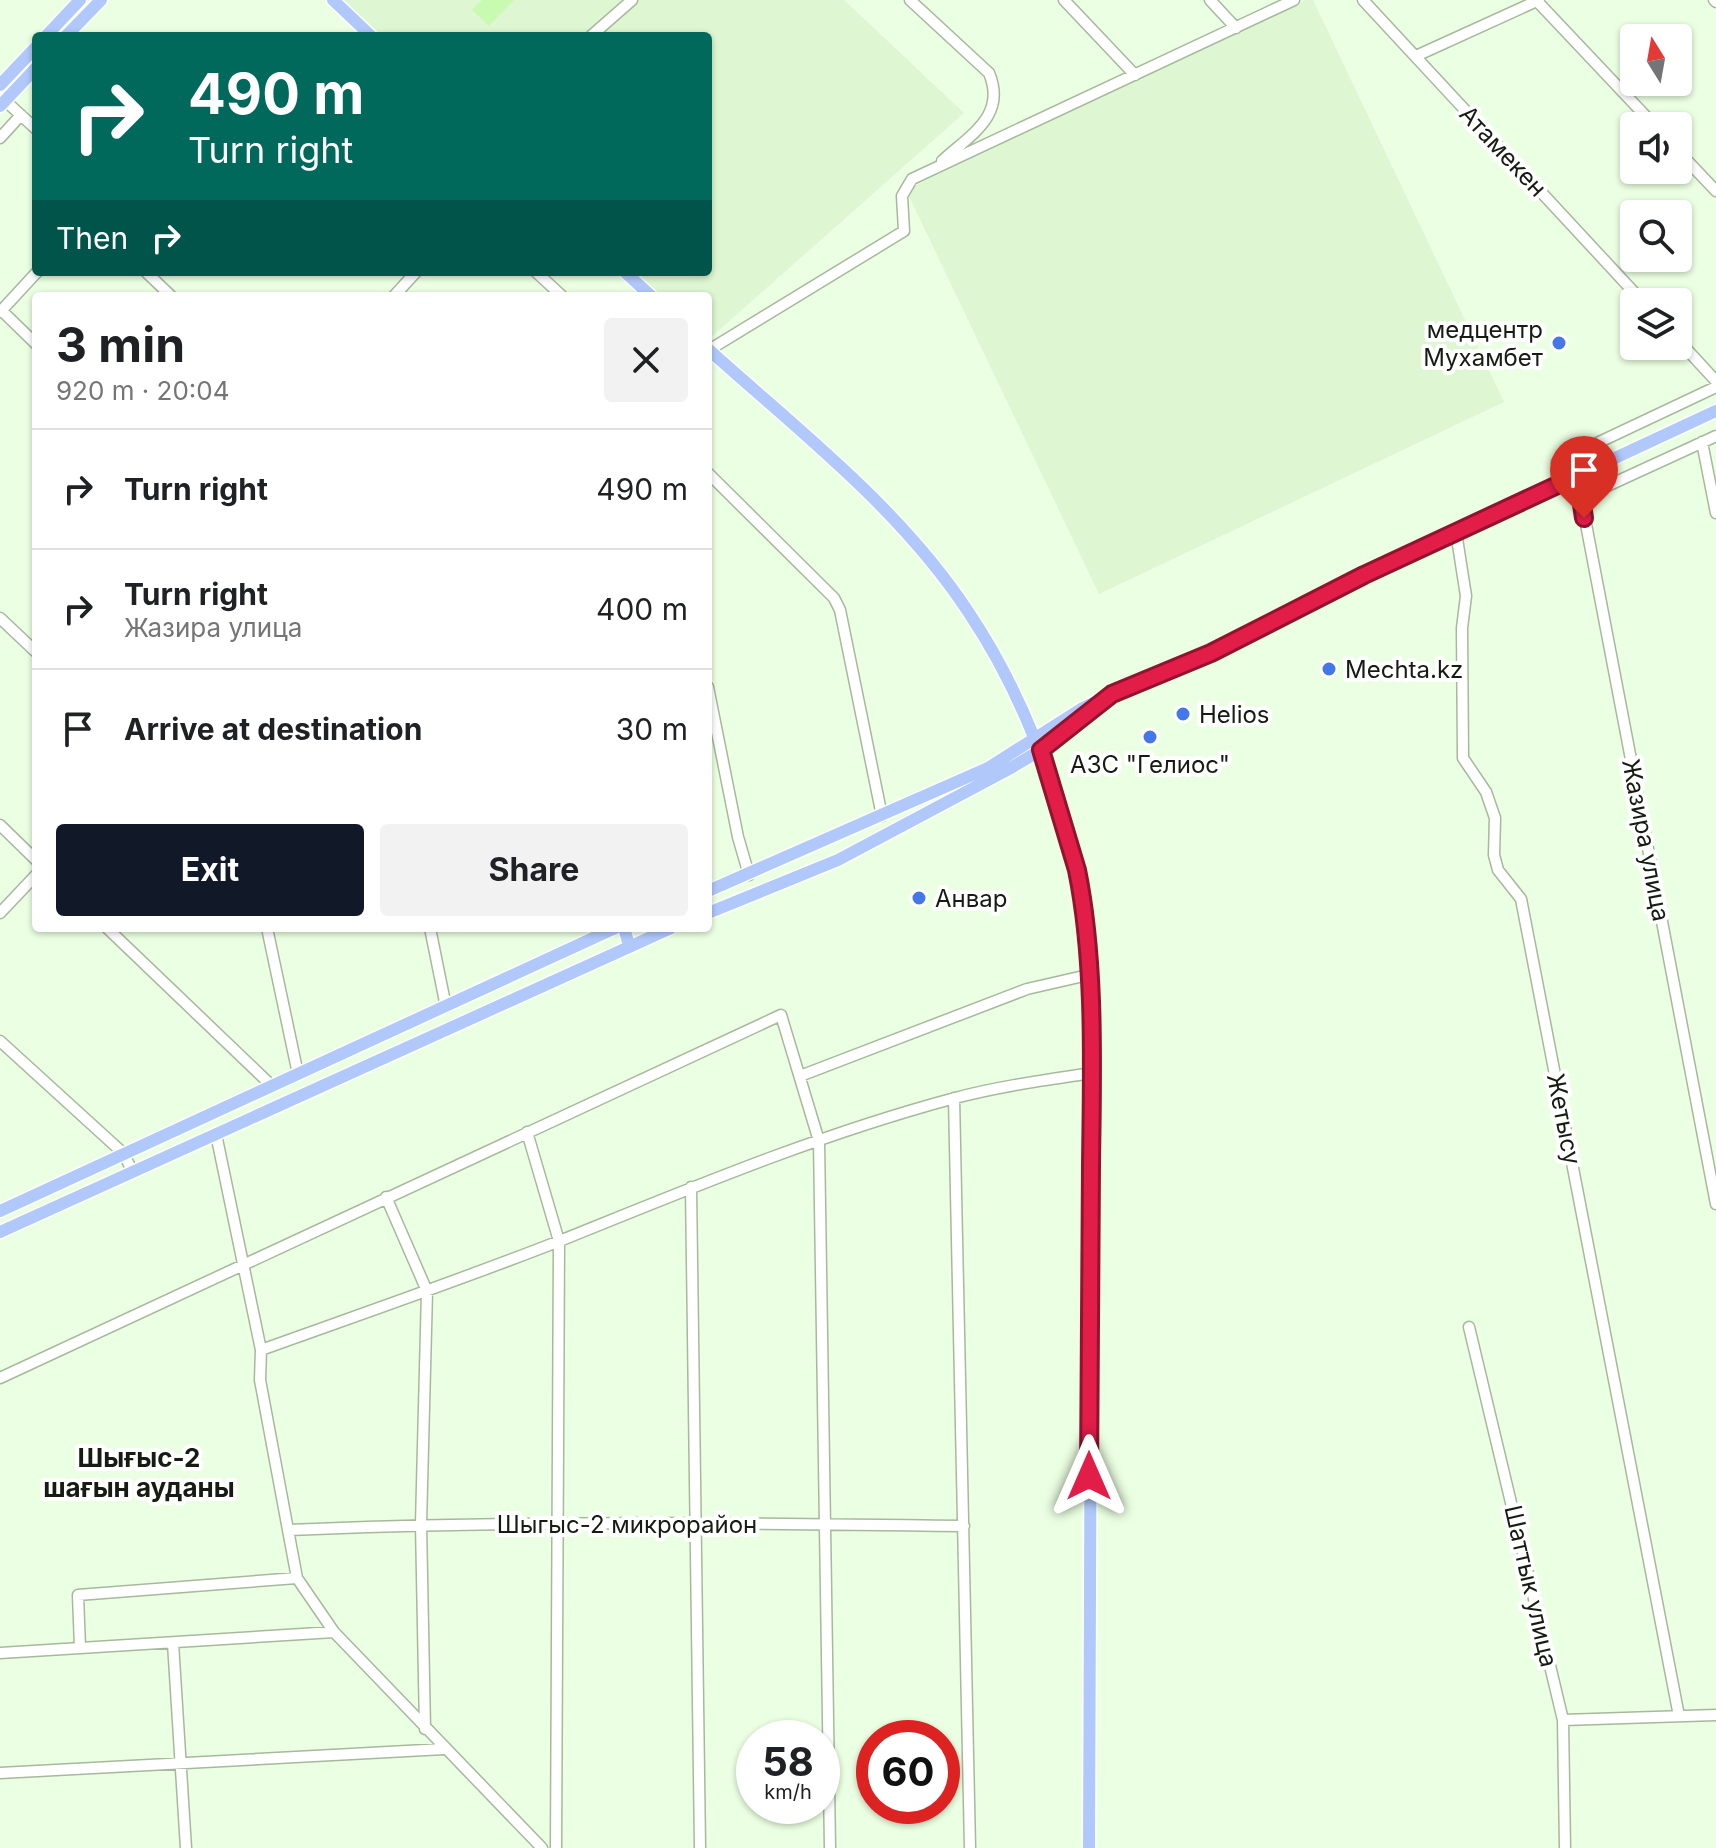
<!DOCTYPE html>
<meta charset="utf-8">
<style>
:root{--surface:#fff;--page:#f2f2f2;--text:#202124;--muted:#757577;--line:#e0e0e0;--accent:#111827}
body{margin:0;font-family:Inter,sans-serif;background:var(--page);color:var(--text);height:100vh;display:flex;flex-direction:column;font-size:30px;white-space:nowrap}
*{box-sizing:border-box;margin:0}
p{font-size:26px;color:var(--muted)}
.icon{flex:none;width:44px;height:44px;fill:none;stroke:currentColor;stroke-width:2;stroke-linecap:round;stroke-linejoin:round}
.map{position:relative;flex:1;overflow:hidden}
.details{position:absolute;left:32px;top:292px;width:680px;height:640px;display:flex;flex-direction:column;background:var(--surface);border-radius:8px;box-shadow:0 2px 6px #0004}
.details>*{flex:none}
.hud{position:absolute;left:32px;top:32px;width:680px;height:244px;border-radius:8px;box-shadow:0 2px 6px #0004;background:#00695c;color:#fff;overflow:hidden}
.needle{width:52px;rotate:349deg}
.controls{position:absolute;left:1620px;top:24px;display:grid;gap:16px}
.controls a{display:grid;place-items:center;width:72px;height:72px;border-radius:8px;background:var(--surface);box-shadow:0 2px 6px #0004;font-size:40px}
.speed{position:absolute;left:736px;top:1720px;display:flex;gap:16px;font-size:40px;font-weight:700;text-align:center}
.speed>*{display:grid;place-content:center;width:104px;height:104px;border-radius:50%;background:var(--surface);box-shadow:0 2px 6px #0004;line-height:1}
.speed small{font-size:20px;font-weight:400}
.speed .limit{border:12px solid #d22;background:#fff;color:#111}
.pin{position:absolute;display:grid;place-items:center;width:68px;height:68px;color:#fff;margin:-82px -34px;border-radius:50% 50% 50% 0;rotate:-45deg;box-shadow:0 0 8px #0007}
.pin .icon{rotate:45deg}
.me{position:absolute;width:88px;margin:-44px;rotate:0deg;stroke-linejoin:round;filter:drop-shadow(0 0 6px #0008)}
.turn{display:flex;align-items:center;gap:28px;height:168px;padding:0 24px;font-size:36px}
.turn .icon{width:104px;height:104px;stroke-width:2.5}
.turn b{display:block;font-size:56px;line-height:68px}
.then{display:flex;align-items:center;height:76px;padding:0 24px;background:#0003;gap:16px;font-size:30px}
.round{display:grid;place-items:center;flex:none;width:84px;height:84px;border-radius:8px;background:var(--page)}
.head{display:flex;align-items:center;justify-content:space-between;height:136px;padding:0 24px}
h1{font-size:48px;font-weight:700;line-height:60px}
.action{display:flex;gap:16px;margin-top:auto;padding:16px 24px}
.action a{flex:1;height:92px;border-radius:8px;background:var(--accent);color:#fff;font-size:32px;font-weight:700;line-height:92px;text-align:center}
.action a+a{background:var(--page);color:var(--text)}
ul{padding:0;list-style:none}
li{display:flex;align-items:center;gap:24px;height:120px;padding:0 24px;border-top:2px solid var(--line)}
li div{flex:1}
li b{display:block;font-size:30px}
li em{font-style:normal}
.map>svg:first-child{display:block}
.built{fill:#def6d2}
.green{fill:#c9fab1}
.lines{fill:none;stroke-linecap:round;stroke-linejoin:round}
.minor-casing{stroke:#a6b99d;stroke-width:13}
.major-casing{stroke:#fff;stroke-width:15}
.minor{stroke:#fff;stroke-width:10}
.major{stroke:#b0c9fa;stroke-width:12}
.route-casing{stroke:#92132f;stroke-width:20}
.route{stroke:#e11d48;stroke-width:14}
.poi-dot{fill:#4478e9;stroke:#fff;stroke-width:3}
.labels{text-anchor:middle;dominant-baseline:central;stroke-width:8;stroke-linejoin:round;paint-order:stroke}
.street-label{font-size:24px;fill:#161c12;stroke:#fff}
.poi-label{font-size:24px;fill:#161c12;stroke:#fff;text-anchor:start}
.neighbourhood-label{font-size:26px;font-weight:bold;fill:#161c12;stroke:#fff}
</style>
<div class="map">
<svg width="1716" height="1848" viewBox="0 0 1716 1848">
<rect width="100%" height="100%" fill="#ebffe2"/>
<path class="built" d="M 335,0 L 844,0 L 964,113 L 708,340 L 708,296 L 651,296 L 626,272 L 708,272 L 708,36 L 373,36 Z
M 1306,0 L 1313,0 L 1504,402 L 1099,594 L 906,190 Z"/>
<path class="green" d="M 482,0 L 514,0 L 489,26 L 472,10 Z"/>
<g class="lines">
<defs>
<path id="minor" d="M 910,0 L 989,73 C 1007,116 970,135 942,161
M 1064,0 L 1135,75
M 1210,0 L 1236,28
M 1363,0 L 1643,302
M 1536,0 L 1655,126
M 1714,0 L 1716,2
M 591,36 L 632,0
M 1416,56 L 1539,0
M 0,96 L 36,129
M 0,138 L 21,115
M 1678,151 L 1716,191
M 146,272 L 171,296
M 536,272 L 562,296
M 394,296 L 416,272
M 1,310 L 36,344
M 0,312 L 37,272
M 1678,340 L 1716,381
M 709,350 L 904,231 L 902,196 L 912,179 L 1294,0
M 1716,387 L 1557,462 L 1566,481 L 1581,498 L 1716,1204
M 1702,442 L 1716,513
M 708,473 L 834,598 L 840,610 L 882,816
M 1581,498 L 1716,436
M 1456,532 L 1466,596 L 1462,628 L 1463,758 L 1486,792 L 1495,818 L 1494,855 L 1498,870 L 1521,899 L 1679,1716
M 0,618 L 36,652
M 708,687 L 738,837 L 749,875
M 0,825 L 36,860
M 0,913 L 36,875
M 107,928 L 272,1086
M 267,928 L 298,1074
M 430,928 L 446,1007
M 0,1041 L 123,1153 L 133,1172
M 800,1076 L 1027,989 L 1088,975
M 954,1098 L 970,1848
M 527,1132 L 559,1241 L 556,1848
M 216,1134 L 261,1350 L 260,1380 L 297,1578 L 334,1632 L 542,1848
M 691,1187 L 700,1848
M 386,1197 L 427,1291 L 421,1524 L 425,1729
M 1469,1327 L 1563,1720 L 1565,1848
M 261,1350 C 361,1314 463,1279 562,1240 C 691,1188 820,1134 955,1098 C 1000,1086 1046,1080 1092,1073
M 0,1378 L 781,1015 L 819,1141 L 830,1848
M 289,1530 C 514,1520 739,1523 964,1526
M 173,1643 L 186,1848
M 80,1648 L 78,1595 L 297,1578
M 0,1653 L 334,1632
M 1563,1720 L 1716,1715
M 0,1773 L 444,1749"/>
<path id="major" d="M 333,0 L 371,36
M 46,36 L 80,0
M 66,36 L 101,0
M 0,85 L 36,47
M 0,106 L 36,68
M 625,272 L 651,296
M 708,349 C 799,431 901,509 969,613 C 1022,692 1053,779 1077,870 C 1091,936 1090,1006 1092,1073 L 1089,1848
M 708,891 L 988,768 L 1081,709 L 1112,694 L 1211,653 L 1364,575 L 1716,411
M 708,913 L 838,860 L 1009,769 L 1041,750 L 1078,720
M 624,928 L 629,945
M 0,1211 L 615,928
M 0,1232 L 671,928"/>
</defs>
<use href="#minor" class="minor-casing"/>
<use href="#major" class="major-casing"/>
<use href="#minor" class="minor"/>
<use href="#major" class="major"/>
</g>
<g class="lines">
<defs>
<path id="route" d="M 1089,1476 C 1090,1373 1090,1270 1091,1166 C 1092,1072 1096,963 1077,870 L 1041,750 L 1112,694 L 1211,653 L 1364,575 L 1566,481 L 1581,498 L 1584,518"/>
</defs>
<use href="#route" class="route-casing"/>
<use href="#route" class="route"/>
</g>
<g class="poi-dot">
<circle cx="1559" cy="343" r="8"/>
<circle cx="1329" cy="669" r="8"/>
<circle cx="1183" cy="714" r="8"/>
<circle cx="1150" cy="737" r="8"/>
<circle cx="919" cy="898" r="8"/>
</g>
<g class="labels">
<g class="street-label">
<text transform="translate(1503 151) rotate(47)">Атамекен</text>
<text transform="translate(1646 840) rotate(79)">Жазира улица</text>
<text transform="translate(1564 1119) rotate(79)">Жетысу</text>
<text x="627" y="1524">Шыгыс-2 микрорайон</text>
<text transform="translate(1531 1586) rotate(77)">Шаттык улица</text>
</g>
<g class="poi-label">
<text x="1543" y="329" text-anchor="end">медцентр<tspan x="1543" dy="28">Мухамбет</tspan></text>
<text x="1345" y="669">Mechta.kz</text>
<text x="1199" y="714">Helios</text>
<text x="1150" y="764" text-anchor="middle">АЗС "Гелиос"</text>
<text x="935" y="898">Анвар</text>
</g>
<g class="neighbourhood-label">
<text x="139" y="1457">Шығыс-2<tspan x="139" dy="30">шағын ауданы</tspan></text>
</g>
</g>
</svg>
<div class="controls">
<a><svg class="needle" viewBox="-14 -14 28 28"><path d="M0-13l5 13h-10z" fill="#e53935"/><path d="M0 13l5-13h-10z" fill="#757577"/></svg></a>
<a><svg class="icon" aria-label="sound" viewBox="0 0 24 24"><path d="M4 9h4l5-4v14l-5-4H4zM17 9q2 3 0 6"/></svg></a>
<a><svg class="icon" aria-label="search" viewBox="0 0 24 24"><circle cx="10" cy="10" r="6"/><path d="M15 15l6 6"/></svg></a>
<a><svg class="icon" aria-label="layers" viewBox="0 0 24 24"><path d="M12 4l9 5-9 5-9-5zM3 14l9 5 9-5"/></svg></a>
</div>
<div class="speed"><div>58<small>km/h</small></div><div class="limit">60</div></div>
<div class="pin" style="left:1584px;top:518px;background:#d93025"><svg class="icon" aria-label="arrive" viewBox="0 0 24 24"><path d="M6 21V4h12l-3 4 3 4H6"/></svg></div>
<svg class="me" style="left:1089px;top:1476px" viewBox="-20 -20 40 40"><path d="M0-17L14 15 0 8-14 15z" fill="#e11d48" stroke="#fff" stroke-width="4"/></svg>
<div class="hud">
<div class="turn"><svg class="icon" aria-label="right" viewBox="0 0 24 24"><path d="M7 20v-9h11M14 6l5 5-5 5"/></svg><div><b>490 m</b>Turn right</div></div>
<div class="then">Then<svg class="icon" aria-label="right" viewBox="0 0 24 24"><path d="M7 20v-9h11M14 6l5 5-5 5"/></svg></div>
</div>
<section class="details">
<div class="head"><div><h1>3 min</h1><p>920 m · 20:04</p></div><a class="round"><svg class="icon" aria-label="close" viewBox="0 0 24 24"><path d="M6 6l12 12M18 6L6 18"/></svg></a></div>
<ul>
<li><svg class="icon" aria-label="right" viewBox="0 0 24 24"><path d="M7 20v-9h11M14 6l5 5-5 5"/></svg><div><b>Turn right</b></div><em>490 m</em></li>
<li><svg class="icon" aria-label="right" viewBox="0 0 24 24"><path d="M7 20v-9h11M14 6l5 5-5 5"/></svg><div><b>Turn right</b><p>Жазира улица</p></div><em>400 m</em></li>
<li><svg class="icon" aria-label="arrive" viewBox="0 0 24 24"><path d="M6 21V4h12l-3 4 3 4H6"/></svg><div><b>Arrive at destination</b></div><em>30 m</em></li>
</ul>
<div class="action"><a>Exit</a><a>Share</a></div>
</section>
</div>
